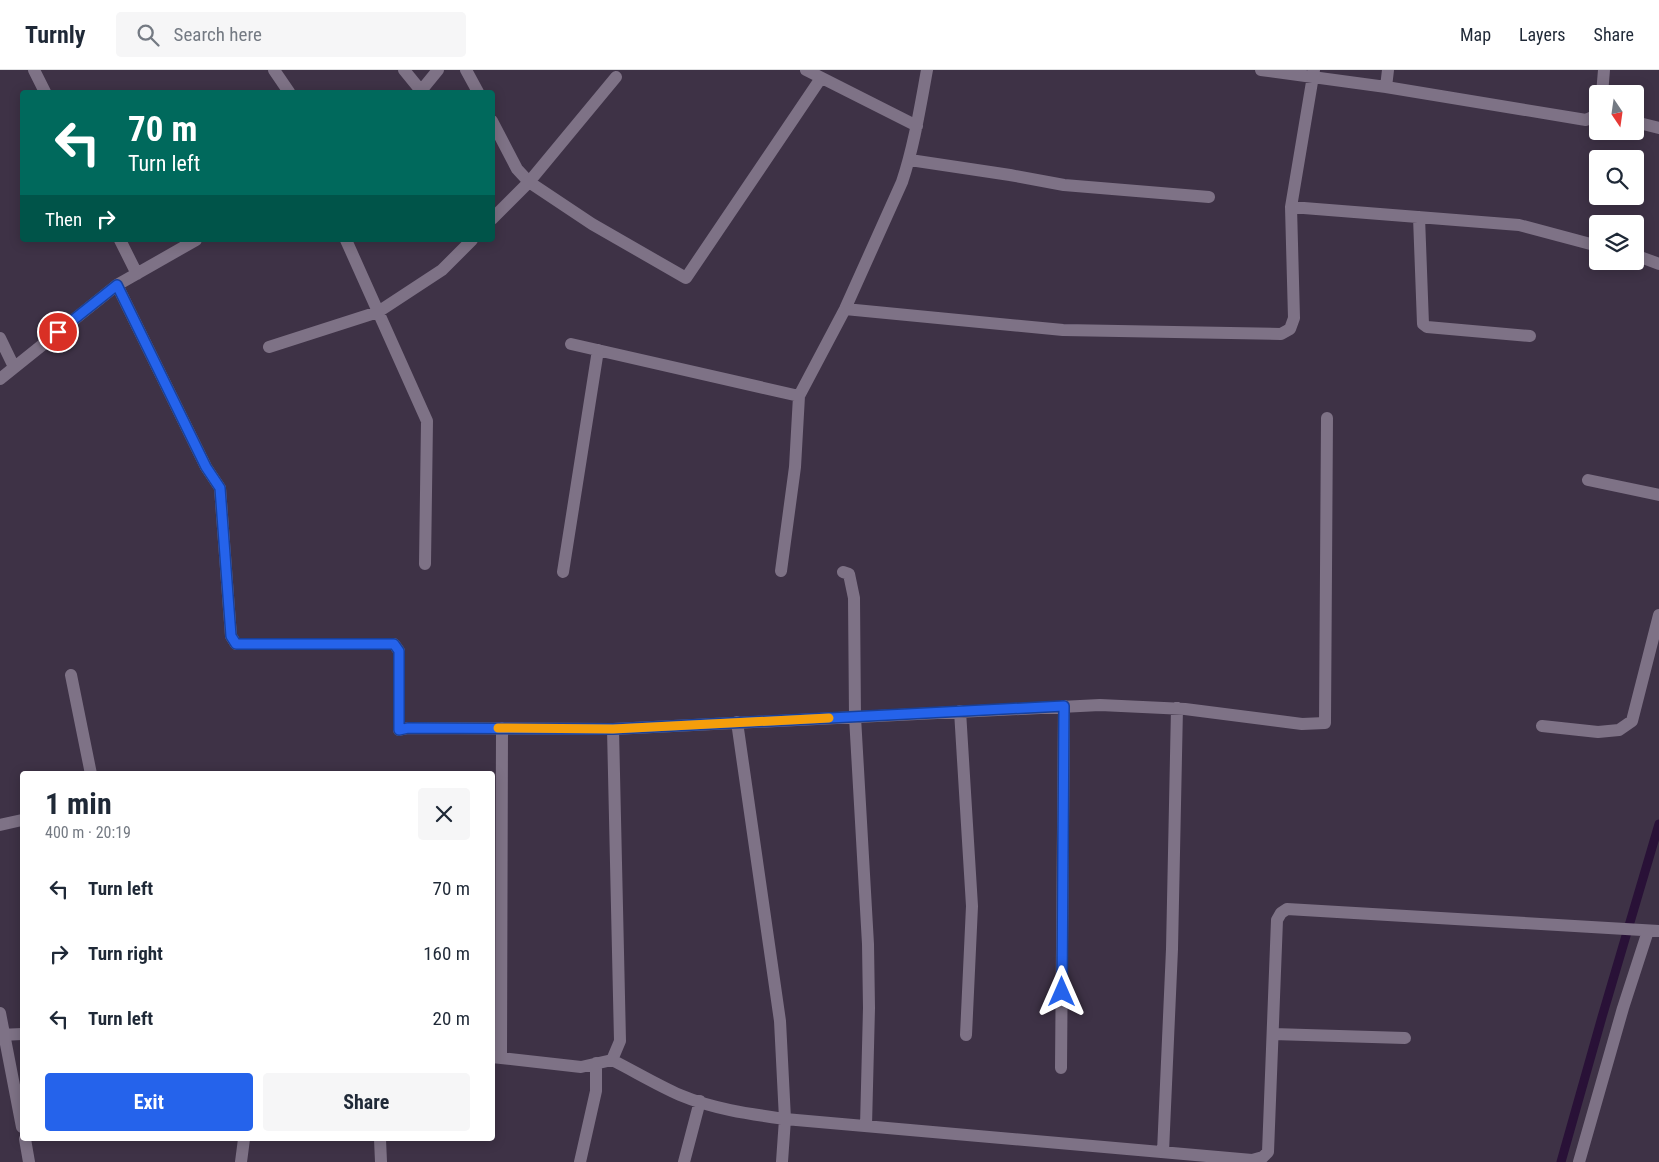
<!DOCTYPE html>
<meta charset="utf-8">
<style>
:root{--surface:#fff;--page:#f6f6f7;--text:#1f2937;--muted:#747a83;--line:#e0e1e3;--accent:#2563eb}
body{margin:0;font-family:"Roboto Condensed",sans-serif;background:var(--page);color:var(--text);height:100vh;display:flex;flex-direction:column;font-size:19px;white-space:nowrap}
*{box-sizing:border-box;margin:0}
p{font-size:16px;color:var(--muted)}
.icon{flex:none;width:28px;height:28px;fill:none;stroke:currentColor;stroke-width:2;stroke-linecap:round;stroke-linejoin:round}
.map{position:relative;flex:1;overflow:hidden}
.panel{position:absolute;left:20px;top:701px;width:475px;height:370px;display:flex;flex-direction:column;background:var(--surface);border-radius:5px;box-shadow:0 2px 12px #0003}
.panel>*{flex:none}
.hud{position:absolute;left:20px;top:20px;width:475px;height:152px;border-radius:5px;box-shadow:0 2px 12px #0003;background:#00695c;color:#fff;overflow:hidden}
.needle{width:32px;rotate:167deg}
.fabs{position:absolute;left:1589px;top:15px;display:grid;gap:10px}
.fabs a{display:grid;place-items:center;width:55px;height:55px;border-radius:5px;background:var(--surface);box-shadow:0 2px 12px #0003;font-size:25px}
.pin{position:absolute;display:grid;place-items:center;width:42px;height:42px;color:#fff;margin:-21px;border:2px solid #fff;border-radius:50%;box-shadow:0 1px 5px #0007}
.me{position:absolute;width:55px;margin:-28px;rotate:0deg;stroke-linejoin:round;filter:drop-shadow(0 0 4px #0008)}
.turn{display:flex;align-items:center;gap:18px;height:105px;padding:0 25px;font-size:22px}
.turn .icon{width:65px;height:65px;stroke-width:2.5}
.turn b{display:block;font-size:35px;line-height:42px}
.then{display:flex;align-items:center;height:48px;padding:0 25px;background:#0003;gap:10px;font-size:19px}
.round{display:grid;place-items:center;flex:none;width:52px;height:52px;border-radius:5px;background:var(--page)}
.overview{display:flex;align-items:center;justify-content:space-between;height:85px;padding:0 25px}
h1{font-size:30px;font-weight:700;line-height:38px}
.button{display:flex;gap:10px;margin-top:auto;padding:10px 25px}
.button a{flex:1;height:58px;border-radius:5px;background:var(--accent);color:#fff;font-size:20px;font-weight:700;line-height:58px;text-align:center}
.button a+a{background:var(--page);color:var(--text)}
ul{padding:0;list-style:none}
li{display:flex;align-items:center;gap:15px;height:65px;padding:0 25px}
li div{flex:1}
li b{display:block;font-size:19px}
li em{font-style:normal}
header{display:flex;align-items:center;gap:30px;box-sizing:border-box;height:70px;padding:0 25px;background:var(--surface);border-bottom:1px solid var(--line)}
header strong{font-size:24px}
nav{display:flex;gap:28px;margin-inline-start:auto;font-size:18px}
.search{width:350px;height:45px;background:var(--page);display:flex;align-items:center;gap:12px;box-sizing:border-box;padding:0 18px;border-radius:5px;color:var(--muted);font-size:19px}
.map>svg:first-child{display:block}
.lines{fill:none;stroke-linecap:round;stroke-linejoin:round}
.stream{stroke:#291137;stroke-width:9}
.minor{stroke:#7e7286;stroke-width:12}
.route-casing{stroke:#184099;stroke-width:12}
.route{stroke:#2563eb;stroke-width:9}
.slow{stroke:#f59e0b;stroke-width:9}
</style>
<header>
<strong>Turnly</strong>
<div class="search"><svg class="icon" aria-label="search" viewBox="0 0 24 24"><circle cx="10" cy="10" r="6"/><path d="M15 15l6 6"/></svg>Search here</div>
<nav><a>Map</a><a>Layers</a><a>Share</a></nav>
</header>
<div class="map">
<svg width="1659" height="1092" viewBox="0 0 1659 1092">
<rect width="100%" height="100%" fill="#3e3246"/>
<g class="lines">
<path class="stream" d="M 1561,1092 L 1602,947 L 1659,754"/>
<path class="minor" d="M 34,0 L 45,22
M 274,0 L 289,22
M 404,0 L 422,22
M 466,0 L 478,22
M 806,0 L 917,56
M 1261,0 L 1386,17 L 1388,0
M 1314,0 L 1291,137 L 1519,155 L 1598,176
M 1386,17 L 1586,50 L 1598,44
M 420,22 L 438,0
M 1602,24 L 1604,0
M 492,51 L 517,99 L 529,112 L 592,154 L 686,208 L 821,8
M 1635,52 L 1659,58
M 910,90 L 1010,105 L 1064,115 L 1209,127
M 1419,147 L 1423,254 L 1427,257 L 1530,266
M 492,149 L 529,112 L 616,7
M 120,170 L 137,204
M 346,170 L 427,351 L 425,494
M 1635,185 L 1659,194
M 117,215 L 206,397 L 220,418 L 231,566 L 236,574 L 394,574 L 399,581 L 399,660 L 408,658 L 613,659 L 1100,635 L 1185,639 L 1302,654 L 1325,653 L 1327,348
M 845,239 L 1063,260 L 1281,264 L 1290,259 L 1294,248 L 1291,137
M 0,268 L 14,297
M 571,274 L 799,326
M 269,277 L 378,242 L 442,200 L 472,170
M 0,309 L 117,215 L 196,170
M 1588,410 L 1659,425
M 781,501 L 795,397 L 799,326 L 845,239 L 902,112 C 914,76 920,38 927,0
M 563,502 L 598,280
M 843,502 L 849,504 L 854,528 L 855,647 L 868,874 L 869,938 L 866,1056
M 71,605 L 91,704
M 960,641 L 972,836 L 966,965
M 737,652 L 780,951 L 785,1049 L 782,1092
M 1542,656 L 1598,662 L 1619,660 L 1632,651 L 1659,545
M 0,755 L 22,750
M 0,943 L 22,1057
M 1273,964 L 1405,968
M 0,965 L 22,964
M 492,987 L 581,997 L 612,990 L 620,971 L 613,659
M 501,988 L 502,658
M 612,990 C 634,1001 657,1015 680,1025 C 713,1039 750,1044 785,1049 L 1252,1090 L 1263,1087 L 1268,1082 L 1277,850 L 1281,843 L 1287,839 L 1659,861
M 1061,998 L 1064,636
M 25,1069 L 29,1092
M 380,1069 L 381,1092
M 1163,1082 L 1172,879 L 1177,638
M 241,1092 L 244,1069
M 580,1092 L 596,1021 L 596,993
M 684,1092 L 700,1031
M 1579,1092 L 1623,938 L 1648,861"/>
</g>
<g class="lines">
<defs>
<path id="route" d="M 58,262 L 117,215 L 206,397 L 220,418 L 231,566 L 236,574 L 394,574 L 399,581 L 399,660 L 408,658 L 613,659 L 1064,636 L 1062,922"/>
</defs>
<use href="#route" class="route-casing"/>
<use href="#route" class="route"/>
<path class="slow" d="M 498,658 L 613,659 L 829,648"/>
</g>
</svg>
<div class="fabs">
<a><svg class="needle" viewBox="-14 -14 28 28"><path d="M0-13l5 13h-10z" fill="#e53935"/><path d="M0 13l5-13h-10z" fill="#747a83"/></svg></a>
<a><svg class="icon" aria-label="search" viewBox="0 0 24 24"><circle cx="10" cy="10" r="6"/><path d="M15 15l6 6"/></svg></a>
<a><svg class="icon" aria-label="layers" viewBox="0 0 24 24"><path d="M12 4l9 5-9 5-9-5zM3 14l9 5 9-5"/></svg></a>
</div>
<div class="pin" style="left:58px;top:262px;background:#d93025"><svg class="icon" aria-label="arrive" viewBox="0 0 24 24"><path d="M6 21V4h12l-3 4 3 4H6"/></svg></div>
<svg class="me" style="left:1062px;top:922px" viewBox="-20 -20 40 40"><path d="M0-17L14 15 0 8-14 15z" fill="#2563eb" stroke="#fff" stroke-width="4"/></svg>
<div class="hud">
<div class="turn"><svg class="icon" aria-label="left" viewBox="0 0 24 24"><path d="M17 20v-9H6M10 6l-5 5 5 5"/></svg><div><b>70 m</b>Turn left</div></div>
<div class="then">Then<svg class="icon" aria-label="right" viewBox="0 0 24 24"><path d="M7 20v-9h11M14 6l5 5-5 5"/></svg></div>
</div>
<section class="panel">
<div class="overview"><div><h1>1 min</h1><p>400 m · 20:19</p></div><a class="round"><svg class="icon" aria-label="close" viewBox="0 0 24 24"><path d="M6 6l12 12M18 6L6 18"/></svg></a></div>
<ul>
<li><svg class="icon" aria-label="left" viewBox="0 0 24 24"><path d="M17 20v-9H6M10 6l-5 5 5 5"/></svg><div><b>Turn left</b></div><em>70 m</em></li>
<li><svg class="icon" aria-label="right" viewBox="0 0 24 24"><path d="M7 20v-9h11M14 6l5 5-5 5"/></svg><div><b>Turn right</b></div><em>160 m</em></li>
<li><svg class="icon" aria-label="left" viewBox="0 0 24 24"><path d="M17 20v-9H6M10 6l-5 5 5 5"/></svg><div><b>Turn left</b></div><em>20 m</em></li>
</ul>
<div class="button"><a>Exit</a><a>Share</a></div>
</section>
</div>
